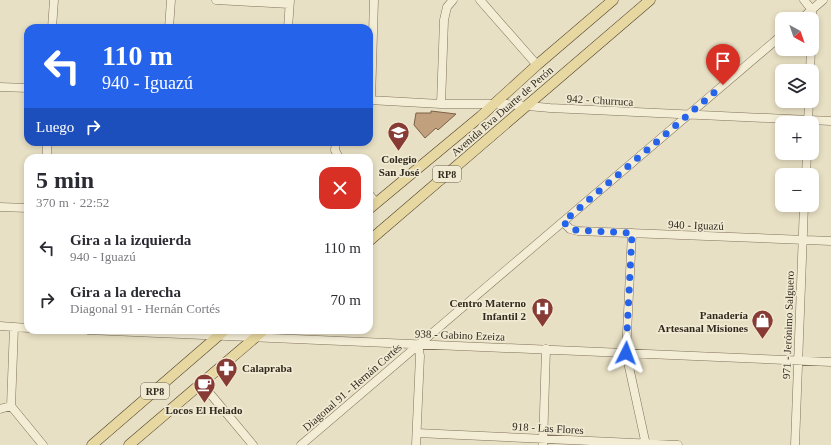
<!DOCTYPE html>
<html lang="es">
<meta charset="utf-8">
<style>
:root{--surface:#fff;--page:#f7f7f7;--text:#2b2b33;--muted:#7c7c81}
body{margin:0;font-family:"Times New Roman",serif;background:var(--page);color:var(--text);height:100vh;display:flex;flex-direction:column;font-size:15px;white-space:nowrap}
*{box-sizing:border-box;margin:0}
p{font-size:13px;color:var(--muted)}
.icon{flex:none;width:22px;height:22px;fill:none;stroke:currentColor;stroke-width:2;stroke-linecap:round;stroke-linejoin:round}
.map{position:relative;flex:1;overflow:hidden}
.panel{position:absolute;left:24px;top:154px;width:349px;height:180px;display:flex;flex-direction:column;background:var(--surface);border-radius:12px;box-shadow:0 2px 6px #0003}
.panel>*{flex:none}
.top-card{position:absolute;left:24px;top:24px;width:349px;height:122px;border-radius:12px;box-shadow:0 2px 6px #0003;background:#2563eb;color:#fff;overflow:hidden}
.needle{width:26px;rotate:140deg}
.buttons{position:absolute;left:775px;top:12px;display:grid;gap:8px}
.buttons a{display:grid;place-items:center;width:44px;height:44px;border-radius:8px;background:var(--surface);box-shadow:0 2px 6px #0003;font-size:20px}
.pin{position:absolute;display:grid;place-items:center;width:34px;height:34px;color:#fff;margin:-41px -17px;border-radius:50% 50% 50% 0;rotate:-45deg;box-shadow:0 0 4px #0007}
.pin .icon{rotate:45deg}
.me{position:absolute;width:44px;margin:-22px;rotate:3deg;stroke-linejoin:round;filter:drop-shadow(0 0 3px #0008)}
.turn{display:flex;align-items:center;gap:14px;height:84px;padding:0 12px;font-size:18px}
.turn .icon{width:52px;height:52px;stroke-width:2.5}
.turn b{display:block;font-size:28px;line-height:34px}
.then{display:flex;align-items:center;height:38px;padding:0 12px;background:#0003;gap:8px;font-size:15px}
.round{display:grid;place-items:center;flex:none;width:42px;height:42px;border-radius:12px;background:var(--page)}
.summary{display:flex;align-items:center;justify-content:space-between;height:68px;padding:0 12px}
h1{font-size:24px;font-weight:800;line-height:30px}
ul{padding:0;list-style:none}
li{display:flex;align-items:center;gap:12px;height:52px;padding:0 12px}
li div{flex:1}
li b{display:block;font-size:15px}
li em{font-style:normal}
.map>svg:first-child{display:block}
.building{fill:#c1a07e;stroke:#7c6045}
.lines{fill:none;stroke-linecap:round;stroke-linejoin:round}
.minor-casing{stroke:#80725c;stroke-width:9}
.major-casing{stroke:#4e4130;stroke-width:11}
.minor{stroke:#f4edd6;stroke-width:8}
.major{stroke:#e7d7a0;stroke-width:10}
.route{stroke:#2563eb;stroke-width:7;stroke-dasharray:0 12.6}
.labels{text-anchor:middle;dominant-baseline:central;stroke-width:3.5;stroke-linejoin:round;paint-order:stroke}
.shield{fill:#f0ead2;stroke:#6b6355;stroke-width:1}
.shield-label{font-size:10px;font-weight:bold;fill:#32291f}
.street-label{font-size:11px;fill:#32291f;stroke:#f0ead2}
.poi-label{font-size:11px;font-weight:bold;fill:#32291f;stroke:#f0ead2}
</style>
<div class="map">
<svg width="831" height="445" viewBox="0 0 831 445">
<rect width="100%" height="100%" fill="#e8e0c4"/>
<path class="building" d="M 431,111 L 456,114 L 438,130 L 436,128 L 425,138 L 414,125 L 416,113 L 431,113 Z"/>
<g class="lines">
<defs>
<path id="minor" d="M 216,0 L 289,4
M 480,0 L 537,65
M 804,0 L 812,10 L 812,19
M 801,19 L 823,0
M 52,28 L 54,0
M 169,28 L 171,0
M 288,28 L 290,0
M 810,71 L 811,49
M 0,87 L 28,88
M 369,100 L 441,104 L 506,104 L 550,108 L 831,121
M 371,100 L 374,0
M 441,104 L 444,20 L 447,7 L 453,0
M 808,123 L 809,101
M 336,142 L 335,150 L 339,158
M 47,158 L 47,142
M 806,175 L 807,153
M 369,194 L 376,203
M 0,207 L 28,208
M 563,222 L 570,229 L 578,231 L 831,241
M 632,233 L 626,353 L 646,445
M 0,326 L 28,328
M 14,327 L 11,406 L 43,445
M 88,330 L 831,362
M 202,384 L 253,445
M 0,409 L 11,406
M 417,433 L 678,445
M 301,445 L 782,35
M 416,445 L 420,356 L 418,345
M 543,445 L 546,349
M 795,445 L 804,205"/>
<path id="major" d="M 369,209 L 481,116 L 537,65 L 613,0
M 369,241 L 650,0
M 92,445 L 225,330
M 129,445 L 264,330"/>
</defs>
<use href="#minor" class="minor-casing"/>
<use href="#major" class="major-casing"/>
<use href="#minor" class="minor"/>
<use href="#major" class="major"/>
</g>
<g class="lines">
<path class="route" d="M 626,353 L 632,233 L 574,230 L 563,222 L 723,85"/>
</g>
<defs>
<symbol id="school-pin" viewBox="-11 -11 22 30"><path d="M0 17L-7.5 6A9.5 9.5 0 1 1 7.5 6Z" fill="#873b34" stroke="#f0ead2"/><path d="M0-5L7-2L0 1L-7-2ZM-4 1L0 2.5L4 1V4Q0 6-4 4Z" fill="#fff"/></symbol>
<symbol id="hospital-pin" viewBox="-11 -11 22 30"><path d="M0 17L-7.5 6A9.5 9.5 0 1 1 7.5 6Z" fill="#873b34" stroke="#f0ead2"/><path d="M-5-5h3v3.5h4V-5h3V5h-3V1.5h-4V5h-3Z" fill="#fff"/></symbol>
<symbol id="shop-pin" viewBox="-11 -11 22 30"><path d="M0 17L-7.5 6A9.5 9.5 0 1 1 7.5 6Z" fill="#873b34" stroke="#f0ead2"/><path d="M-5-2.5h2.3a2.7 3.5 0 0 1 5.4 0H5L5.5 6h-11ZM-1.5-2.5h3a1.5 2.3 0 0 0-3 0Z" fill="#fff"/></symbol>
<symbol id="pharmacy-pin" viewBox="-11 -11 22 30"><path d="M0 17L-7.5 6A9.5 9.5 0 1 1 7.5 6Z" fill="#873b34" stroke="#f0ead2"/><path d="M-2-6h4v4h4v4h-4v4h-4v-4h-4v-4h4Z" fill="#fff"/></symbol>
<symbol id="cafe-pin" viewBox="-11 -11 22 30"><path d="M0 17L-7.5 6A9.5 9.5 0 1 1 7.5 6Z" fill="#873b34" stroke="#f0ead2"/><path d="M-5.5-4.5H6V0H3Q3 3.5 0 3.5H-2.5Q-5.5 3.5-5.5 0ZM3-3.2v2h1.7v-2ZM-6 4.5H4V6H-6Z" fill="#fff"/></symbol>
</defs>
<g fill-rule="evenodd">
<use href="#school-pin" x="386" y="120" width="25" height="34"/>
<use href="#hospital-pin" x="530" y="296" width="25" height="34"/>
<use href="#shop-pin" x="750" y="308" width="25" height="34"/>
<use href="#pharmacy-pin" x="214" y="356" width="25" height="34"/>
<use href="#cafe-pin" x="192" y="372" width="25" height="34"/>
</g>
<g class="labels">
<g class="shield">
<rect x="433" y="166" width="28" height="16" rx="3"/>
<rect x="141" y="383" width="28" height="16" rx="3"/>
</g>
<g class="shield-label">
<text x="447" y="174">RP8</text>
<text x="155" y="391">RP8</text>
</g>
<g class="street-label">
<text transform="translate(600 100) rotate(3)">942 - Churruca</text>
<text transform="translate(502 111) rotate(-41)">Avenida Eva Duarte de Perón</text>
<text transform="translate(696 225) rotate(2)">940 - Iguazú</text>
<text transform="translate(788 325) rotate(-88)">971 - Jerónimo Salguero</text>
<text transform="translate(460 335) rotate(2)">938 - Gabino Ezeiza</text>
<text transform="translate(352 387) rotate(-41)">Diagonal 91 - Hernán Cortés</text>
<text transform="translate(548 428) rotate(3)">918 - Las Flores</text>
</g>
<g class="poi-label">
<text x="399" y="159">Colegio<tspan x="399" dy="13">San José</tspan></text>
<text x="526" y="303" text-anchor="end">Centro Materno<tspan x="526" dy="13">Infantil 2</tspan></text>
<text x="748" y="315" text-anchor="end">Panadería<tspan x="748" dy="13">Artesanal Misiones</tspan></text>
<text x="242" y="368" text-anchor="start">Calapraba</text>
<text x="204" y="410">Locos El Helado</text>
</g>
</g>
</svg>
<div class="buttons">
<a><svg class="needle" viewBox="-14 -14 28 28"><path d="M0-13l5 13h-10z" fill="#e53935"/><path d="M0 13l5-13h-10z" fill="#7c7c81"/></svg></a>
<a><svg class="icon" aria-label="layers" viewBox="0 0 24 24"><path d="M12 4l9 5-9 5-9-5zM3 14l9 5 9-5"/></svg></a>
<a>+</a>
<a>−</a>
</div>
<div class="pin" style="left:723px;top:85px;background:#d93025"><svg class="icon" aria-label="arrive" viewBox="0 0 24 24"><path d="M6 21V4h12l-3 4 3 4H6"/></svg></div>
<svg class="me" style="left:626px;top:353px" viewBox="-20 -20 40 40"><path d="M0-17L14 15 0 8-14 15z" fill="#2563eb" stroke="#fff" stroke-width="4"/></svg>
<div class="top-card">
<div class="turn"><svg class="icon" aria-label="left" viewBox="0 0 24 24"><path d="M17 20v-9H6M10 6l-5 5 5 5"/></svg><div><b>110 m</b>940 - Iguazú</div></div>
<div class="then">Luego<svg class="icon" aria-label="right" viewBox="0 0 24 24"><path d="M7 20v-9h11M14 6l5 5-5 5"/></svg></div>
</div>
<section class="panel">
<div class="summary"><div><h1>5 min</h1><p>370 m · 22:52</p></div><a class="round" style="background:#d93025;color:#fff"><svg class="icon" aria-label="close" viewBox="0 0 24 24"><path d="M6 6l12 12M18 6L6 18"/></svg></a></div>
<ul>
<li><svg class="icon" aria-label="left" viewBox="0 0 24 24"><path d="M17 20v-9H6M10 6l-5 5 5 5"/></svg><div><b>Gira a la izquierda</b><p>940 - Iguazú</p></div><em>110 m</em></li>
<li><svg class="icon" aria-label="right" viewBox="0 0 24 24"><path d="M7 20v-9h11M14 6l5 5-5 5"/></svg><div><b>Gira a la derecha</b><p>Diagonal 91 - Hernán Cortés</p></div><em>70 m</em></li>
</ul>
</section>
</div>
